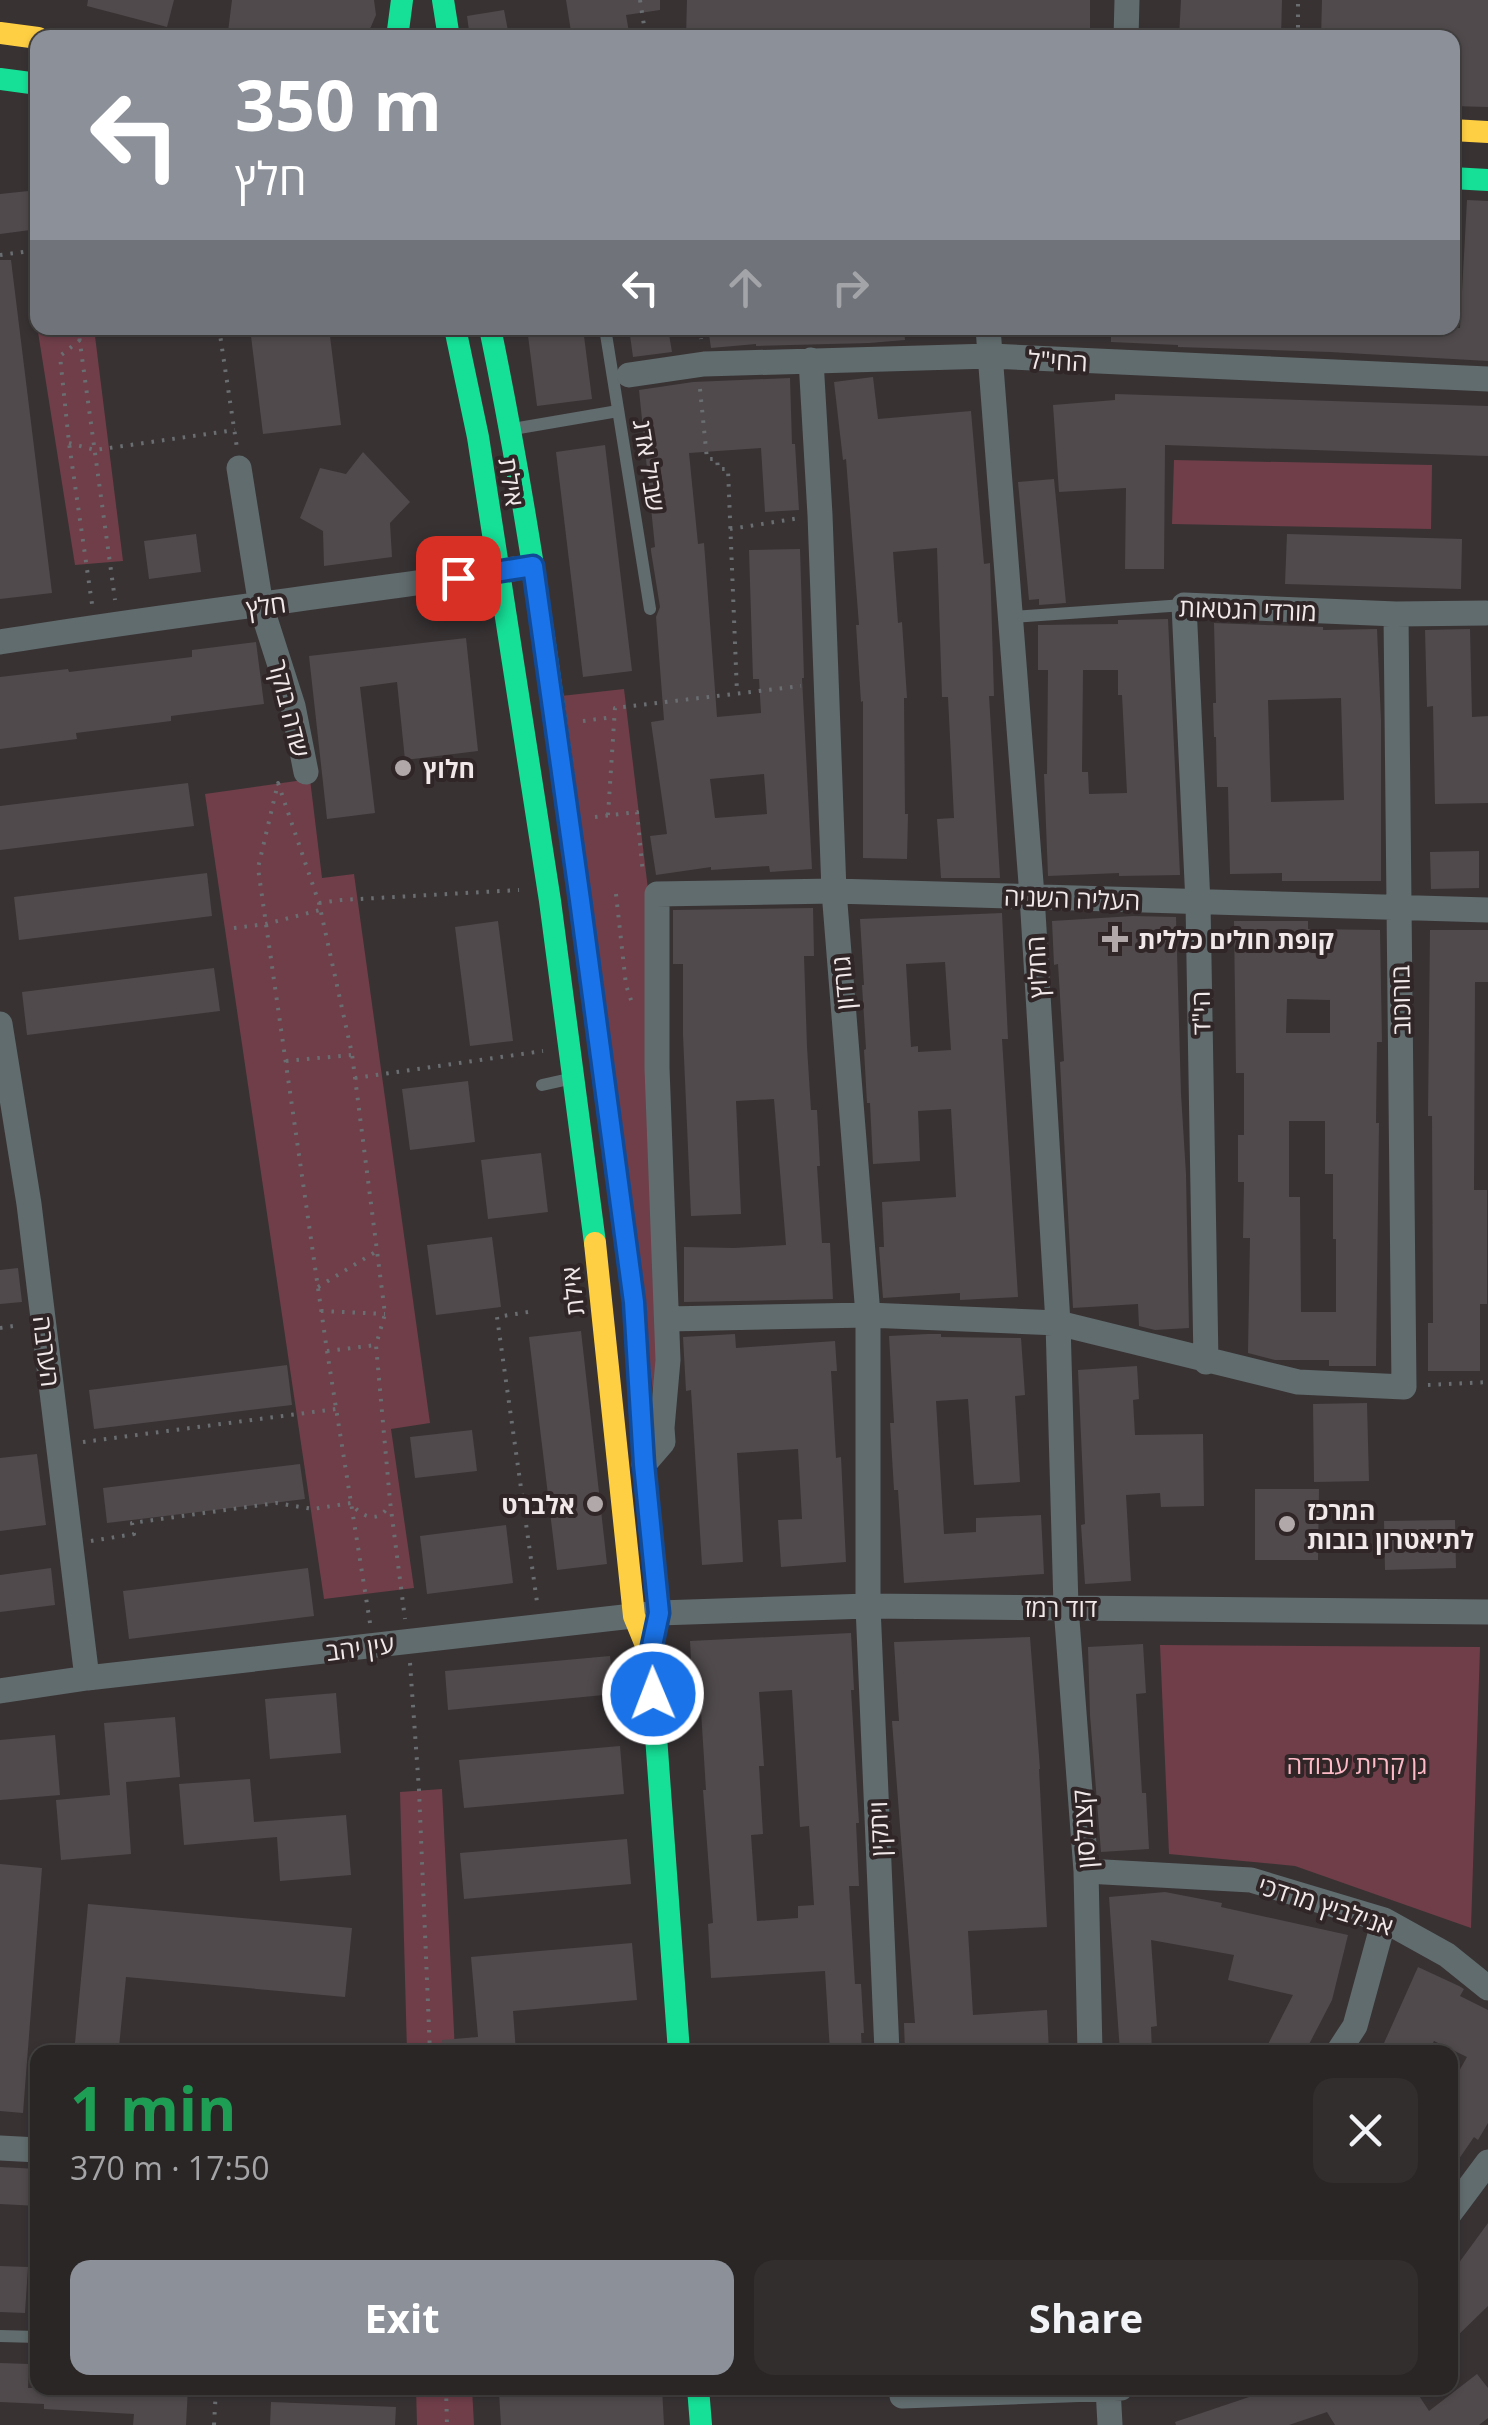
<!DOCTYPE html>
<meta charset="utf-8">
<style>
:root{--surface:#2a2626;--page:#322e2e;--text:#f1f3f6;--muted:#a5a5a7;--line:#464343;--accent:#8c9099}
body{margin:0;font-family:"Open Sans",Heebo,sans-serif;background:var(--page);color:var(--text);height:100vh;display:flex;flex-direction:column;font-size:38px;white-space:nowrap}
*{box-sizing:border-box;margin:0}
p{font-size:32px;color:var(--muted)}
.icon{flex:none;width:55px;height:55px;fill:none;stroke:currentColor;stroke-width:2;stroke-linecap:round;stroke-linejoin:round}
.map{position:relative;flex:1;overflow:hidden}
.side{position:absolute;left:30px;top:2045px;width:1428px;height:350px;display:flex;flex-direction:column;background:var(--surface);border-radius:20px;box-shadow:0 2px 8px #0004,0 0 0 2px var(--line)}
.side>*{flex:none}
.banner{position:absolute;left:30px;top:30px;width:1430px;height:305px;border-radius:20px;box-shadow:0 2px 8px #0004,0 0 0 2px var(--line);background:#8c9099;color:#fff;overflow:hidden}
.pin{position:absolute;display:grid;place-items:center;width:85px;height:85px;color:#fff;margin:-42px;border-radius:20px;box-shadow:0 5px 15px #0006}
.me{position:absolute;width:110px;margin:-55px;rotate:359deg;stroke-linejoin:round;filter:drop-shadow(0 0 8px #0008)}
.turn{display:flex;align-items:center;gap:35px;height:210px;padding:0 40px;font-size:45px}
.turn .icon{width:130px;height:130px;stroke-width:2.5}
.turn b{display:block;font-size:70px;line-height:85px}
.lanes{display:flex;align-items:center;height:95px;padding:0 40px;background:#0003;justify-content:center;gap:50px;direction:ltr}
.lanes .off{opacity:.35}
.round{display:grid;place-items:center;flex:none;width:105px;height:105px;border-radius:20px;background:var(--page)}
.headline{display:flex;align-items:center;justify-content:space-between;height:170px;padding:0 40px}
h1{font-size:60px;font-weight:700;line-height:75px;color:#1e9e55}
.action{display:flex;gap:20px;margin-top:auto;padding:20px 40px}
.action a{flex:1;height:115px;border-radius:20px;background:var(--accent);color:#fff;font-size:40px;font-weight:700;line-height:115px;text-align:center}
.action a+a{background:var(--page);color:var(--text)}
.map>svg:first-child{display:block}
.green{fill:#6f3e49}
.building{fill:#504a4c;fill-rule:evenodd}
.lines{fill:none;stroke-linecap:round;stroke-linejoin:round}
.path{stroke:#6a6e71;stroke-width:4;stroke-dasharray:2.5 8;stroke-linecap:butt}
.lane{stroke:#616c6e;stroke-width:12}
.street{stroke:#616c6e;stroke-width:25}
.fast{stroke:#16e098;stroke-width:22}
.slow{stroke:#ffcf43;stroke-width:22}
.route-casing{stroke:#114b97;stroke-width:25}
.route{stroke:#1a73e8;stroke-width:18}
.poi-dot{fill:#b0a8a9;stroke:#302527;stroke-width:4}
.labels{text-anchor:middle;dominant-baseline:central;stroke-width:8;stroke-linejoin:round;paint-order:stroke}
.street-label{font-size:25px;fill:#f0e8e9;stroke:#302527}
.poi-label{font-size:25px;font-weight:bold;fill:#f0e8e9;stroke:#302527;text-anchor:start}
.park-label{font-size:25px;fill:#febbc7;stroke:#302527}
</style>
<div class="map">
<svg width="1488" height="2425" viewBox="0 0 1488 2425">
<rect width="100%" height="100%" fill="#383233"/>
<path class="green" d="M 37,267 L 38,328 L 94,328 L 123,561 L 75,565 L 28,269 Z
M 1174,460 L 1432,465 L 1431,529 L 1172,524 Z
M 624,689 L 653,931 L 659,1437 L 561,696 Z
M 310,779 L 322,878 L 354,874 L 430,1423 L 391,1429 L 414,1588 L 324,1599 L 205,794 Z
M 1160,1645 L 1480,1647 L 1471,1928 L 1295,1866 L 1169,1854 Z
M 442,1789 L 455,2052 L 407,2052 L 400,1792 Z
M 416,2388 L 472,2388 L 474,2425 L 417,2425 Z"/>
<path class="building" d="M 88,0 L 174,0 L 167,27 L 87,6 Z
M 232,0 L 374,0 L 376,15 L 366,38 L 283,38 L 228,32 Z
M 566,0 L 660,0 L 660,10 L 626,15 L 630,38 L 572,38 Z
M 687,0 L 1090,0 L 1090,38 L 686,38 Z
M 1181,0 L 1282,0 L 1281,38 L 1179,38 Z
M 1322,0 L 1488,0 L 1488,107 L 1452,106 L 1452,38 L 1321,38 Z
M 504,10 L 509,36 L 470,38 L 467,16 Z
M 38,190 L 38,229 L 0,234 L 0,194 Z
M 1467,200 L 1488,201 L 1488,361 L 1330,352 L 1178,347 L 1178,345 L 1111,342 L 1111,328 L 1460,328 Z
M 0,260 L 11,260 L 52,593 L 0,599 Z
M 250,328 L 329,328 L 341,425 L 263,434 Z
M 527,328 L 583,328 L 592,399 L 537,406 Z
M 629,328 L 668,328 L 672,352 L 633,357 Z
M 708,328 L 904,328 L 905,340 L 869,343 L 756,346 L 756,344 L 711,348 Z
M 873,377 L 878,419 L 971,411 L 984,564 L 990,563 L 994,696 L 989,696 L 1000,878 L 941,878 L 937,819 L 954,818 L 948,697 L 942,697 L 937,548 L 893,552 L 898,623 L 902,622 L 907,698 L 904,698 L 905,814 L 908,814 L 907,859 L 863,858 L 863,701 L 861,702 L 856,625 L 859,625 L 846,459 L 843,460 L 834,382 Z
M 790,378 L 792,444 L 795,444 L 799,510 L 765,512 L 761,448 L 689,453 L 698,544 L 704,543 L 717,717 L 761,713 L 759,679 L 753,679 L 749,550 L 800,549 L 804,678 L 802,678 L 812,869 L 770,872 L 769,866 L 711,870 L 711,867 L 656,875 L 650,836 L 667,834 L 651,722 L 664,720 L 656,617 L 660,607 L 651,551 L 651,548 L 655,547 L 639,390 L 693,382 ZM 764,774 L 767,814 L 715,818 L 710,779 Z
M 1115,394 L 1488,406 L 1488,456 L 1165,445 L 1164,569 L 1125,569 L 1126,488 L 1059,492 L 1053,405 L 1115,400 Z
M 605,445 L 632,671 L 583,677 L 556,452 Z
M 363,452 L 410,502 L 390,523 L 392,557 L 324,566 L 323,531 L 300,518 L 320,468 L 346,474 Z
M 1054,479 L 1066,603 L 1039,605 L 1039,599 L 1029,600 L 1018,482 Z
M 196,534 L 201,572 L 149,579 L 144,541 Z
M 1287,534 L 1462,539 L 1461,589 L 1285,584 Z
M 1168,619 L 1180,875 L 1119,876 L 1119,873 L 1048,876 L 1044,774 L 1047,774 L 1048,670 L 1038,670 L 1038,625 L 1118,624 L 1118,620 ZM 1083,670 L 1118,670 L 1118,695 L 1122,695 L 1127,793 L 1089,794 L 1088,772 L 1082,772 Z
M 1214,623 L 1323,627 L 1323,630 L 1377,629 L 1381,720 L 1381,881 L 1282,881 L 1282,873 L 1230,874 L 1228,787 L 1217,787 L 1216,737 L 1214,737 L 1213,703 L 1216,703 ZM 1341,698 L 1344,800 L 1271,802 L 1268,700 Z
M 1470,629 L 1472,717 L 1488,716 L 1488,803 L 1435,804 L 1433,706 L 1427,707 L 1425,630 Z
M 466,638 L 478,751 L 405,760 L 397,682 L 360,687 L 375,813 L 327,819 L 309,656 Z
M 256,642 L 264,704 L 171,716 L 171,721 L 76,733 L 77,739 L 0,749 L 0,677 L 68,669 L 69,672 L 192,657 L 192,650 Z
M 188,783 L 194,826 L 0,850 L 0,806 Z
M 1479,851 L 1479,888 L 1431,889 L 1430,852 Z
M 207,873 L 212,916 L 19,940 L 14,897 Z
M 813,908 L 814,956 L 804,956 L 807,1047 L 811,1110 L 817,1110 L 820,1166 L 817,1166 L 822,1243 L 830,1243 L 833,1299 L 684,1302 L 684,1247 L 734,1248 L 786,1245 L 774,1099 L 736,1101 L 741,1214 L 691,1216 L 683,1035 L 683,964 L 673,964 L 673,910 Z
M 1002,913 L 1008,1039 L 1002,1039 L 1018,1297 L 960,1300 L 960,1293 L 883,1298 L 879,1247 L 884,1247 L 882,1202 L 956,1197 L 951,1109 L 918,1111 L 920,1161 L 873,1164 L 870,1103 L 867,1103 L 864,1050 L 866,1049 L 862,985 L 864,985 L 860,919 ZM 945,962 L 951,1050 L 918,1052 L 918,1046 L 911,1047 L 906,964 Z
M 1133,916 L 1176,917 L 1181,1094 L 1186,1174 L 1189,1328 L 1155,1330 L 1139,1326 L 1138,1304 L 1073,1308 L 1060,1062 L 1064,1061 L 1058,964 L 1054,965 L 1052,921 Z
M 498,921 L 513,1041 L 470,1046 L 455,927 Z
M 1234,921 L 1308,921 L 1308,929 L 1380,930 L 1382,1042 L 1377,1042 L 1376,1123 L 1379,1123 L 1376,1366 L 1329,1366 L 1329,1360 L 1275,1360 L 1248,1353 L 1250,1238 L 1243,1238 L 1244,1182 L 1238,1182 L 1238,1135 L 1244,1135 L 1244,1073 L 1236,1073 ZM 1287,999 L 1330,1000 L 1330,1033 L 1286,1033 ZM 1289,1121 L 1325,1121 L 1325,1174 L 1333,1174 L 1333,1239 L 1336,1239 L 1336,1312 L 1301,1312 L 1300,1197 L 1289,1197 Z
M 1430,930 L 1488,930 L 1488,982 L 1475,982 L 1474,1190 L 1487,1190 L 1487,1304 L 1480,1304 L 1480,1371 L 1428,1371 L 1428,1323 L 1433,1323 L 1432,1116 L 1428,1116 Z
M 214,968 L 220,1011 L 27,1035 L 22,992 Z
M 468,1081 L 475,1142 L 410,1150 L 402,1089 Z
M 541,1153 L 548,1212 L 488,1219 L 481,1160 Z
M 492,1237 L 501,1307 L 436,1315 L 427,1245 Z
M 18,1268 L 22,1302 L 0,1304 L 0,1270 Z
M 581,1331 L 607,1564 L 557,1570 L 529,1337 Z
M 735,1334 L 736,1348 L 835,1341 L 837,1371 L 831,1371 L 836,1458 L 841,1457 L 846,1562 L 781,1567 L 778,1520 L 802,1519 L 798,1449 L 737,1453 L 743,1562 L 702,1565 L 691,1390 L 686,1391 L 683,1337 Z
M 928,1334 L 941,1334 L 941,1337 L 1021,1338 L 1025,1395 L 1015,1396 L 1020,1482 L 974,1485 L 968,1399 L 936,1401 L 944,1534 L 976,1532 L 976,1518 L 1041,1515 L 1044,1574 L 904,1583 L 898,1490 L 894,1490 L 890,1423 L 894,1423 L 889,1336 Z
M 287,1365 L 292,1405 L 94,1429 L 89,1390 Z
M 1137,1366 L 1139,1399 L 1133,1400 L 1135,1435 L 1203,1434 L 1204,1506 L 1161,1507 L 1160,1493 L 1126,1495 L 1131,1581 L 1085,1584 L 1081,1525 L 1085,1524 L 1078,1370 Z
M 1367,1403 L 1369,1481 L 1314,1482 L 1313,1404 Z
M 472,1430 L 477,1471 L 415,1478 L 410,1437 Z
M 37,1454 L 46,1525 L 0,1531 L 0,1458 Z
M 300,1464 L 305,1499 L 107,1523 L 103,1488 Z
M 1255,1489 L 1319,1489 L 1318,1560 L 1255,1560 Z
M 1455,1520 L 1456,1568 L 1385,1570 L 1384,1521 Z
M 506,1525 L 513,1583 L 427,1594 L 420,1536 Z
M 51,1568 L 55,1605 L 0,1612 L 0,1575 Z
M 308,1568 L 314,1616 L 129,1639 L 123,1591 Z
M 851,1633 L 854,1690 L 851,1690 L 859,1823 L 856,1823 L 859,1886 L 849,1886 L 855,1984 L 861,1984 L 864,2033 L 861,2033 L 862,2052 L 830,2052 L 825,1971 L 711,1978 L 708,1924 L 713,1923 L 703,1790 L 706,1790 L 700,1695 L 693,1696 L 690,1641 ZM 792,1690 L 800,1827 L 809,1826 L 814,1905 L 798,1906 L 798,1918 L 757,1921 L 751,1835 L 763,1834 L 759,1766 L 764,1766 L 759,1692 Z
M 1030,1637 L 1040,1769 L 1039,1769 L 1047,1927 L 968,1931 L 973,2015 L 1047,2010 L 1049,2052 L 905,2052 L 904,2023 L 915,2023 L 892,1721 L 899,1721 L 894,1642 Z
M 1143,1644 L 1146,1693 L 1136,1694 L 1142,1793 L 1146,1793 L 1149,1849 L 1101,1852 L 1090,1715 L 1088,1647 Z
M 610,1656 L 614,1694 L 448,1710 L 445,1671 Z
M 336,1693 L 341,1753 L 270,1759 L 265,1699 Z
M 175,1717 L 180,1777 L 126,1782 L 131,1854 L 61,1860 L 56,1800 L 110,1795 L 104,1723 Z
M 55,1735 L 60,1795 L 0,1800 L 0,1740 Z
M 620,1746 L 624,1794 L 464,1808 L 459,1760 Z
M 250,1779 L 254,1822 L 346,1815 L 351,1875 L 280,1881 L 277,1837 L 184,1845 L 179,1784 Z
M 627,1839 L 631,1884 L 464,1899 L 460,1853 Z
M 0,1864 L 42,1868 L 23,2113 L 0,2111 Z
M 1165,1892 L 1222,1903 L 1221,1907 L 1348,1935 L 1332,2000 L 1305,2052 L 1264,2052 L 1293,1995 L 1228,1980 L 1234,1955 L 1151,1940 L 1157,2026 L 1151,2027 L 1152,2052 L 1120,2052 L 1109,1897 Z
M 88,1904 L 352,1928 L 345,1997 L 126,1977 L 119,2047 L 75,2043 Z
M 632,1943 L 637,2000 L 513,2011 L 516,2052 L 443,2052 L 442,2040 L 478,2037 L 471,1957 Z
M 1418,1967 L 1459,1986 L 1464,1989 L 1460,1996 L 1488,2010 L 1488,2123 L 1478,2140 L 1474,2137 L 1450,2172 L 1450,2087 L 1467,2057 L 1434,2041 L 1429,2052 L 1380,2052 Z
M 0,2167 L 38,2169 L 38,2206 L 0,2204 Z
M 1488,2223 L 1488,2306 L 1450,2343 L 1450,2275 Z
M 0,2266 L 28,2267 L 25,2313 L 0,2312 Z
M 0,2363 L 29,2364 L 28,2388 L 188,2388 L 186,2425 L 133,2425 L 134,2414 L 44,2409 L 44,2404 L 0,2402 Z
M 1477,2374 L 1488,2388 L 1488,2418 L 1479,2425 L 1335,2425 L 1327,2412 L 1289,2425 L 1176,2425 L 1175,2422 L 1276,2388 L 1414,2388 L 1429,2411 Z
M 662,2388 L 664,2425 L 501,2425 L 499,2393 L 538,2391 L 538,2395 Z
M 271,2402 L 396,2407 L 395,2425 L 270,2425 Z"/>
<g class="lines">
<path class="path" d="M 640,0 L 646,38
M 1298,38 L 1298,0
M 0,255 L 38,250
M 78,328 L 115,600
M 219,328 L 237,448
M 699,328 L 701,339
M 80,340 L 60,356 L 69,443 L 92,604
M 700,389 L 707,459 L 717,459 L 718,469 L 728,469 L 737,693
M 69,443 L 95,450 L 235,430
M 730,529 L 800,518
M 583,721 L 613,717
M 608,815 L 615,708 L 801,686
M 595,817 L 637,812 L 643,874
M 616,894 L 626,985 L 632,1003
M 319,903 L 341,900 L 519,890
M 234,928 L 266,924 L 320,910
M 286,1061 L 351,1055
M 355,1078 L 543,1051
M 318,1287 L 377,1251
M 321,1311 L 385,1314
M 528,1312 L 497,1317 L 537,1602
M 0,1328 L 20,1325
M 327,1351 L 376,1345
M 1428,1385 L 1488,1382
M 83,1442 L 336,1409
M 91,1541 L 134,1534 L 132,1523 L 276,1503 L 313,1509 L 351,1503 C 362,1518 379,1524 389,1505
M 370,1623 L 327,1351 L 258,868 L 278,783 L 319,903 L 352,1054 L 385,1314 L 376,1345 L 390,1501 L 405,1619
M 410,1663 L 419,1790 L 430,2052
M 446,2388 L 447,2425
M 727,2390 L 878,2395
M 214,2425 L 216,2388"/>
<path class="lane" d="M 605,328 L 650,609
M 513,429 L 618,411
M 1011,617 L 1184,605
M 542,1085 L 569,1079
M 0,2336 L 38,2337"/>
<path class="street" d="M 1126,38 L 1127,0
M 988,328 L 1032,896 L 1058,1323 L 1066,1607 L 1086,1871 L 1090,2052
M 811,360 L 820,515 L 834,891 L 868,1315 L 868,1606 L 887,2052
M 629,375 L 704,364 L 991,356 L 1488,379
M 239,468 L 261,606 L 293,706 L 306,772
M 0,642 C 170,614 342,595 513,569
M 0,1024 L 29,1204 L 87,1678
M 667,1319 L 868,1315 L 1058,1323 L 1298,1382 L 1404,1387 L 1396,614
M 1206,1362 L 1198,903 L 1184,605 L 1396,614 L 1486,613
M 644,1464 L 663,1442 L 662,1428 L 668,1360 L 657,1068 L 657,894 L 834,891 L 1488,910
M 0,1691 L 87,1678 L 659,1613 L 868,1606 L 1488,1612
M 1086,1871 L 1251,1880 L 1384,1920 L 1447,1955 L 1488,1988
M 1338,2052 L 1355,2026 L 1384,1920
M 0,2148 L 38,2150
M 1450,2213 L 1488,2162
M 902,2388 L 902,2396 L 1121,2388
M 1108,2388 L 1110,2425"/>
<path class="fast" d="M 443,0 L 449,38
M 397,38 L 402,0
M 0,79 L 38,84
M 1452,178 L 1488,180
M 455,328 L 478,437 L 550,901 L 595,1243
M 490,328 C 544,587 572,851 608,1113
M 653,1695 L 679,2052
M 698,2388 L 701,2425"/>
<path class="slow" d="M 0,33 L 38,38
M 1452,130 L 1488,132
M 608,1113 L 634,1302 L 644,1464 L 659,1613 L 650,1655 L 653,1695
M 595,1243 L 634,1616 L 650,1655"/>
</g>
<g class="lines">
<defs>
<path id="route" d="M 458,578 L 533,566 L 580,900 L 634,1302 L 644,1464 L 659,1613 L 650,1655 L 653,1694"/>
</defs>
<use href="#route" class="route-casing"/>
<use href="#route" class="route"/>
</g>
<g class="poi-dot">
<circle cx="403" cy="768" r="10"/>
<path d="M1110 924h10v10h10v10h-10v10h-10v-10h-10v-10h10z"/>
<circle cx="595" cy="1504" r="10"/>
<circle cx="1287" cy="1524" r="10"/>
</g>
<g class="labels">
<g class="street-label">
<text transform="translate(1058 360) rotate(3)">החי"ל</text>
<text transform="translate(650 465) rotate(81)">שביל אדג</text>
<text transform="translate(512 482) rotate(81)">אילת</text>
<text transform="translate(266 605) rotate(-8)">חלץ</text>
<text transform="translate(1248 609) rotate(2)">מורדי הגטאות</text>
<text transform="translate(290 708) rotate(76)">שדה בוקר</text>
<text transform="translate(1072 898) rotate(2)">העליה השניה</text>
<text transform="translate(1036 967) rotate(-93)">החלוץ</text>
<text transform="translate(842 983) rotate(-95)">גורדון</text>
<text transform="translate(1400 1000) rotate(-91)">בורוכוב</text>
<text transform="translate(1200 1013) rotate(-91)">הי"ד</text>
<text transform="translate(572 1291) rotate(-96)">אילת</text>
<text transform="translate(47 1351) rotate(83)">הערבה</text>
<text x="1061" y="1607">דוד רמז</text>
<text transform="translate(360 1647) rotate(-7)">עין יהב</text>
<text transform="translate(878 1829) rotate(-92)">ויתקין</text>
<text transform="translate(1083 1829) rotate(-94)">קצנלסון</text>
<text transform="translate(1326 1905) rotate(18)">אנילביץ מרדכי</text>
</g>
<g class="poi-label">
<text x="423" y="768">חלוץ</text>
<text x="1138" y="939">קופת חולים כללית</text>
<text x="575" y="1504" text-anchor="end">אלברט</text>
<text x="1307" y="1510">המרכז<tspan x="1307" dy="29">לתיאטרון בובות</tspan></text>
</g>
<g class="park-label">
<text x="1357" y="1764">גן קרית עבודה</text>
</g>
</g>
</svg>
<div class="pin" style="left:458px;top:578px;background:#d93025"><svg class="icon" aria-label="arrive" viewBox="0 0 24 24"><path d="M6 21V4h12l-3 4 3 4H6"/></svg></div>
<svg class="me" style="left:653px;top:1694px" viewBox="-20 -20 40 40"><circle r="17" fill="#1a73e8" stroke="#fff" stroke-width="3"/><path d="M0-11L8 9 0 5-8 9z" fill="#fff"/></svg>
<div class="banner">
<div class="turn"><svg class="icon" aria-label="left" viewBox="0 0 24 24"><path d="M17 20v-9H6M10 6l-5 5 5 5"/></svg><div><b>350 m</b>חלץ</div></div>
<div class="lanes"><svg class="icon" aria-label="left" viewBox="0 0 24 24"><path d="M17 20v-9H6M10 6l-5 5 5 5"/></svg><svg class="icon off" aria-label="ahead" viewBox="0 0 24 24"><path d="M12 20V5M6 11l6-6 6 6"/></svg><svg class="icon off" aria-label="right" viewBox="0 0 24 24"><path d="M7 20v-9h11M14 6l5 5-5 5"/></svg></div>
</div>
<section class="side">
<div class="headline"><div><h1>1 min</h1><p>370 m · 17:50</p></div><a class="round"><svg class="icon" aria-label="close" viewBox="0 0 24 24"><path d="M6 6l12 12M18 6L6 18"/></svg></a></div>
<div class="action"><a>Exit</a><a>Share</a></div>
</section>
</div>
